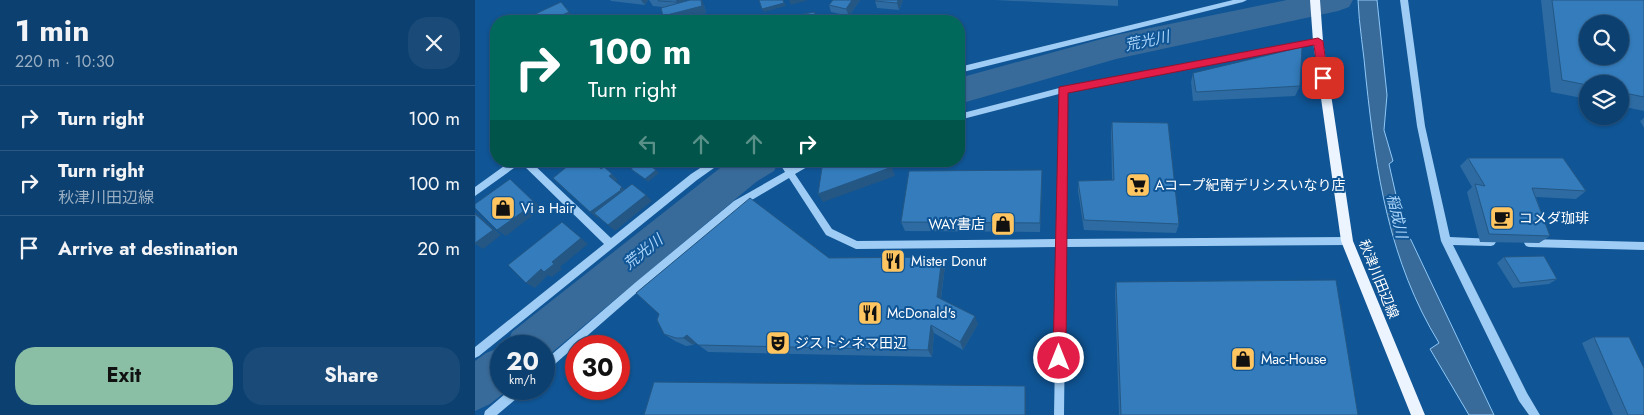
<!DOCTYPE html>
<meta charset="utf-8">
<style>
:root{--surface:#0c4070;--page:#1a4b78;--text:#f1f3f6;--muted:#9aafc3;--line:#2c5983;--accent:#8abfa5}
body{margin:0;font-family:Jost,"Noto Sans JP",sans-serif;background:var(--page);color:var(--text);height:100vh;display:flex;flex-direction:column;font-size:19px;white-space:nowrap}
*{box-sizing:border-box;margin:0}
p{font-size:16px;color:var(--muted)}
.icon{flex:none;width:28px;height:28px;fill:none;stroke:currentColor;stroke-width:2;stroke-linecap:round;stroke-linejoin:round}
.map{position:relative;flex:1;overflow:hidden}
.details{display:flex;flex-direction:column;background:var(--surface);width:475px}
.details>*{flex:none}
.banner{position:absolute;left:15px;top:15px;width:475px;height:152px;border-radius:20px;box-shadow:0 1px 4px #0004,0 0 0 1px var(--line);background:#00695c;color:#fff;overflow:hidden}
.fabs{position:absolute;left:1104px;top:15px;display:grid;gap:10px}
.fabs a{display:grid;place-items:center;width:50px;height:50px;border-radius:50%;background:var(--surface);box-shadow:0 1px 4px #0004,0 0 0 1px var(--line);font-size:25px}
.speed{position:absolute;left:15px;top:335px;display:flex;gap:10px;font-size:25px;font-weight:700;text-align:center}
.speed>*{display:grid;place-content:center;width:65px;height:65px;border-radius:50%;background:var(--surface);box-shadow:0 1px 4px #0004,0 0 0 1px var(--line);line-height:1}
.speed small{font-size:12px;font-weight:400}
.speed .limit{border:8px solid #d22;background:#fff;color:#111}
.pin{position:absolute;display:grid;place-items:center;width:42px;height:42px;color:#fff;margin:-21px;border-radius:10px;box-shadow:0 2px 8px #0006}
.me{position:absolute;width:55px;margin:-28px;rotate:0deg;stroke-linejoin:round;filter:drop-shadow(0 0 4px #0008)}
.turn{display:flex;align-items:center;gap:18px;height:105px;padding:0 15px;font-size:22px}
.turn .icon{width:65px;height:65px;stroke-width:2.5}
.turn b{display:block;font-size:35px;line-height:42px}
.lanes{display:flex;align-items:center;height:48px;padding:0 15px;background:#0003;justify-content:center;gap:25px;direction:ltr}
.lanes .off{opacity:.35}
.round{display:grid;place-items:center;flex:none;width:52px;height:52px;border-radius:20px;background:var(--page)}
.head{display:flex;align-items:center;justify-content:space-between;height:85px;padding:0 15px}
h1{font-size:30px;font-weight:700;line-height:38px}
.action{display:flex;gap:10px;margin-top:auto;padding:10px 15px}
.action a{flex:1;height:58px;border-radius:20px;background:var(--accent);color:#111;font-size:20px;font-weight:700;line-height:58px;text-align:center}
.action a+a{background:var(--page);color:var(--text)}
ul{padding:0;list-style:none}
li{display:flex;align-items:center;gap:15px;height:65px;padding:0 15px;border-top:1px solid var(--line)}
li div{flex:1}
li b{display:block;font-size:19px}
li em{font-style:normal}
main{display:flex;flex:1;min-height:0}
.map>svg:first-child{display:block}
.water{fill:#396b9a;stroke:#8fc8f7}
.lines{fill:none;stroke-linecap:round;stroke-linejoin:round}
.river{fill:#396b9a;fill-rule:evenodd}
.minor{fill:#9eccf4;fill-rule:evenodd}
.major{fill:#ebf4ff;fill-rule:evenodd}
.wall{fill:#2d6ba2}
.shaded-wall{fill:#245784}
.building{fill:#347cbc;stroke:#245784;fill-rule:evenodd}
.route{fill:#e11d48;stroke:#92132f}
.labels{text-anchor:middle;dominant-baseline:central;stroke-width:4;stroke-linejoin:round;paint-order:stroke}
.poi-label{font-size:14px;fill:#fff;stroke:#105595;text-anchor:start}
.street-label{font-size:14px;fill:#fff;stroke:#105595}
.water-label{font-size:15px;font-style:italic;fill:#aad5fb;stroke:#105595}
</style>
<main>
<section class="details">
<div class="head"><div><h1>1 min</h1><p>220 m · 10:30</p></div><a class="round"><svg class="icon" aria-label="close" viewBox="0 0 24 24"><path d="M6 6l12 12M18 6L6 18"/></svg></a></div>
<ul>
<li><svg class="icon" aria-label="right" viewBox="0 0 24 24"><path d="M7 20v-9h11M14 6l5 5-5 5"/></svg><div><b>Turn right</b></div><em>100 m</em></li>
<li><svg class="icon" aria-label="right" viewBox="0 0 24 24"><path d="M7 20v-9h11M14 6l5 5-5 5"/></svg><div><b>Turn right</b><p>秋津川田辺線</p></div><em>100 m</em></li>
<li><svg class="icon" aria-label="arrive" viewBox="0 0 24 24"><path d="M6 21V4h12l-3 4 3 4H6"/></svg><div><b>Arrive at destination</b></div><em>20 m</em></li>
</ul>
<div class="action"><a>Exit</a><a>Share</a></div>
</section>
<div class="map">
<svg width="1169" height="415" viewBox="0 0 1169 415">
<rect width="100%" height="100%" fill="#105595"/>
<path class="water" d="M 883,0 L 902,0 L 912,95 L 909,130 L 918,161 L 914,164 L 925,213 L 927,226 L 936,240 L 1019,415 L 994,415 L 955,349 L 964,343 C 914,261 901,173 891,79 C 889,53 884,26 883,0 Z"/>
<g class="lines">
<path class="river" d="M 812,0 L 878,0 L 874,7 L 863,11 L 641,59 L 484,104 L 484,78 L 641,35 Z
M 254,161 L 304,161 L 299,171 L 281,182 L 69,359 L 69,346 L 31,346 L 37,332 Z
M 26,347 L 26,389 L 34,389 L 15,404 L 0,411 L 0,361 L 11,353 Z"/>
<path class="minor" d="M 758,0 L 772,0 L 768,2 L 484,73 L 484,67 Z
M 925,0 L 933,0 L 950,126 L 975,237 L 1019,239 L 1021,242 L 1019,245 L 1016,246 L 978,245 L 1052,393 L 1065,415 L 1054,415 L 1044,401 L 966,241 L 942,126 Z
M 843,38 L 846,39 L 846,43 L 592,92 L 591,239 L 872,237 L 875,238 L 877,241 L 875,244 L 872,245 L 591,247 L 589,415 L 579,415 L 582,247 L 381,249 L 351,235 L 314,178 L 265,207 L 167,288 L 73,370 L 69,372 L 69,361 L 161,282 L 259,201 L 310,172 L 303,161 L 312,161 L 316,168 L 328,161 L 340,161 L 339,163 L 320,174 L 357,229 L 382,241 L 582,239 L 584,94 L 484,120 L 484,114 L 588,87 Z
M 36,161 L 55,161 L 136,238 L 216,174 L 236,161 L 247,161 L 246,163 L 222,180 L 4,356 L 0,358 L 0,347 L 129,244 L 46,163 L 0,196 L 0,187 Z
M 1054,239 L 1169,242 L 1169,250 L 1054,247 L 1051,246 L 1049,243 L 1051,240 Z
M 36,389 L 49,389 L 48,393 L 22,415 L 9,415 L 10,411 Z"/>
<path class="major" d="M 835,0 L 845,0 L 848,41 L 878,241 L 950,415 L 936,415 L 866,241 L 838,41 Z"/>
</g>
<path class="wall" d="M 135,0 L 173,0 L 170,5 L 136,1 Z
M 174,0 L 209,0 L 210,1 L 229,5 L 231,13 L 199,21 L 191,21 L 188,16 L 187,7 L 178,6 Z
M 385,0 L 374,16 L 356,12 L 354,5 Z
M 401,0 L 428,0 L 424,10 L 402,8 L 400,1 Z
M 519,0 L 643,0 L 643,6 Z
M 1066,0 L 1169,0 L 1169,111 L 1145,106 L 1145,84 L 1112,84 L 1112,99 L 1076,92 Z
M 718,73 L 825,86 L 820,96 L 718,101 L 716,82 Z
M 1169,118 L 1169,128 L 1165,121 Z
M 637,122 L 704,224 L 701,233 L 609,230 L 603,191 L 603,181 L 637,180 L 636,133 Z
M 993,158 L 1111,191 L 1101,199 L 1061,197 L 1075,236 L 1064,243 L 1005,242 L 992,192 L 997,187 L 985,166 Z
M 567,180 L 565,232 L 430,231 L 426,222 Z
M 1029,257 L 1082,279 L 1074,284 L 1038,288 L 1022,263 Z
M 354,258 L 470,266 L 466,299 L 503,324 L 488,350 L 459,333 L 457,357 L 233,352 L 221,343 L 218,345 L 211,346 L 200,341 L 189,334 Z
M 641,282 L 883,415 L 644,415 L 640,291 Z
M 1119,337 L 1169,415 L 1138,415 L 1107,343 Z"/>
<path class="shaded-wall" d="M 166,0 L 173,0 L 170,5 Z
M 202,0 L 209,0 L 210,1 L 205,9 L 201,2 Z
M 226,0 L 227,0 L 229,5 L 231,13 L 199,21 L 191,21 L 188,16 Z
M 308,0 L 311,6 L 289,12 L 287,9 Z
M 314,0 L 333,0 L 316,5 Z
M 377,0 L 385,0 L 374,16 L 371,9 Z
M 423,0 L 428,0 L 424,10 L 422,3 Z
M 86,2 L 100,19 L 95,21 L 74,21 Z
M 340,12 L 343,19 L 343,21 L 338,21 Z
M 415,161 L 420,176 L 348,202 L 343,194 Z
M 181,170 L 184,173 L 173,182 L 170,179 Z
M 567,170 L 567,180 L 565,232 L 565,223 Z
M 137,174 L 143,180 L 140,182 L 134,176 Z
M 35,179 L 42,186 L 67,208 L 31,236 L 22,230 Z
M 147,187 L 153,193 L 151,195 L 145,189 Z
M 146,190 L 152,196 L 122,218 L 115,212 Z
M 171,195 L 177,201 L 140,231 L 133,225 Z
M 0,212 L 26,235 L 8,249 L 0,244 Z
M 87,222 L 113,244 L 85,267 L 87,269 L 77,277 L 73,275 L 60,288 L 51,283 L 66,269 Z
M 467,257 L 470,266 L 465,305 L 462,297 Z
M 500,316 L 503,324 L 488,350 L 485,342 Z
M 456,325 L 459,333 L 457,357 L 453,350 Z
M 212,335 L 222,342 L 218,345 L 208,338 Z
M 550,386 L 551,392 L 551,415 L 550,415 Z"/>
<path class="building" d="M 184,0 L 202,0 L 201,2 L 183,1 Z
M 215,0 L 226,0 L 227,6 L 188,16 L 186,8 Z
M 284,0 L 308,0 L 309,3 L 287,9 Z
M 358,0 L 377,0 L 371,9 L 354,5 Z
M 401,0 L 423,0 L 422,3 L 400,1 Z
M 1077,0 L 1169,0 L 1169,97 L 1145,92 L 1145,84 L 1112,84 L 1112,85 L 1087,80 ZM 1112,24 L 1145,24 L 1145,56 L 1112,56 Z
M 86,2 L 94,12 L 74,21 L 57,21 L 54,17 Z
M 340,12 L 338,21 L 315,21 L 316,20 L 327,19 L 328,14 Z
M 349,16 L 364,16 L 363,19 L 370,19 L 369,21 L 341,21 L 341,20 L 348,20 Z
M 827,47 L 825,86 L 721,92 L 718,73 Z
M 637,122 L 693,123 L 704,224 L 609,220 L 603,181 L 639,180 Z
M 993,158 L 1088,158 L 1111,191 L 1057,188 L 1075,236 L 1014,234 L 1000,184 L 1010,186 Z
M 99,161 L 117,161 L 126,169 L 129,167 L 137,174 L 134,176 L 147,187 L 145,189 L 146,190 L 115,212 L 78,178 Z
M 166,161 L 168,161 L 181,170 L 170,179 L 156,169 Z
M 348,161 L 415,161 L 417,167 L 343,194 Z
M 567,170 L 565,223 L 426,222 L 434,171 Z
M 35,179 L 60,203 L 22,230 L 0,208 L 0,204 Z
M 157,184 L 171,195 L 133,225 L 119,213 Z
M 275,198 L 354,258 L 467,257 L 462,297 L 500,316 L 485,342 L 456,325 L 453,350 L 223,345 L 212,335 L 208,338 L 201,338 L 189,334 L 182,320 L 184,314 L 161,293 Z
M 0,214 L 18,230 L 0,243 Z
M 87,222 L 106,238 L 77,262 L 79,264 L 69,272 L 66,269 L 51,283 L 33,265 Z
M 1069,256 L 1082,279 L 1045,283 L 1029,257 Z
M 861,280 L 883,415 L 646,415 L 641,282 Z
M 1119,337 L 1154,337 L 1169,368 L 1169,415 L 1153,415 Z
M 179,382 L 550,386 L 550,415 L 169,415 Z"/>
<path class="route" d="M 843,38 L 848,41 L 853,78 L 848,81 L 843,78 L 839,45 L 593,93 L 591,358 L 589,363 L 584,365 L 580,363 L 578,358 L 584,87 Z"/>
<defs>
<symbol id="supermarket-square" viewBox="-11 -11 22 22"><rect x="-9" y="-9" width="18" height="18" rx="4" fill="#ffc561" stroke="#105595"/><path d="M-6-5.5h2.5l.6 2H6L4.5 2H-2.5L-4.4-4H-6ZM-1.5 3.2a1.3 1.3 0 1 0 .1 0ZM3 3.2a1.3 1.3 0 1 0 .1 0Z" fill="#111"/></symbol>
<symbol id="shop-square" viewBox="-11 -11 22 22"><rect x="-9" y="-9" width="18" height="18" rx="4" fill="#ffc561" stroke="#105595"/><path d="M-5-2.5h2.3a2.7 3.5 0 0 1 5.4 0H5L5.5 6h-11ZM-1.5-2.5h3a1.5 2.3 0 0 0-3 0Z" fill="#111"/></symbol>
<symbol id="cafe-square" viewBox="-11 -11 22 22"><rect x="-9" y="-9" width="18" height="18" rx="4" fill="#ffc561" stroke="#105595"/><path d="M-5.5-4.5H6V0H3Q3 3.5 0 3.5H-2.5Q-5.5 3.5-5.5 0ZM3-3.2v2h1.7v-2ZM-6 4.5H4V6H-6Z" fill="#111"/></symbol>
<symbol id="restaurant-square" viewBox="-11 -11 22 22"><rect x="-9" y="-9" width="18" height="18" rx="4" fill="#ffc561" stroke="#105595"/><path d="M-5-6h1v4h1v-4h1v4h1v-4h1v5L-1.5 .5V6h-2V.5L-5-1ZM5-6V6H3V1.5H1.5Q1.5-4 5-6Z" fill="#111"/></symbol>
<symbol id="theatre-square" viewBox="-11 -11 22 22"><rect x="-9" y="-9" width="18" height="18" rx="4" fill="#ffc561" stroke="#105595"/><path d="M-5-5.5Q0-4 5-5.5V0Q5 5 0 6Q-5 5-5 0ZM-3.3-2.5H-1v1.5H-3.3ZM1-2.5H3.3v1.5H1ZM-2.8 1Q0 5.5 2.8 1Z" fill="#111"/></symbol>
</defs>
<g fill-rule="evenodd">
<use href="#supermarket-square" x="649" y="171" width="28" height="28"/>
<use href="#shop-square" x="14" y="194" width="28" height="28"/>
<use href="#cafe-square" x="1013" y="204" width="28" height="28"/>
<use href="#shop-square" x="514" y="210" width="28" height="28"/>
<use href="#restaurant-square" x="404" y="247" width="28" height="28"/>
<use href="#restaurant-square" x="381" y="299" width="28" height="28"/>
<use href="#theatre-square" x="289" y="329" width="28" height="28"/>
<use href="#shop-square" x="754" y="345" width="28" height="28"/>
</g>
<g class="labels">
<g class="poi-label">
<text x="680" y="185">Aコープ紀南デリシスいなり店</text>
<text x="46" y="208">Vi a Hair</text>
<text x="1044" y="218">コメダ珈琲</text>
<text x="510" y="224" text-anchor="end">WAY書店</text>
<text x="436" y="261">Mister Donut</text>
<text x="412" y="313">McDonald's</text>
<text x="320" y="343">ジストシネマ田辺</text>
<text x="786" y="359">Mac-House</text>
</g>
<g class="street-label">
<text transform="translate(904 279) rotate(68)">秋津川田辺線</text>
</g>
<g class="water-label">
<text transform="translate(672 41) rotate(-12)">荒光川</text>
<text transform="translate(922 216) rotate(77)">稲成川</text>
<text transform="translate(168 252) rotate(-39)">荒光川</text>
</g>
</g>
</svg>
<div class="fabs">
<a><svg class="icon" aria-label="search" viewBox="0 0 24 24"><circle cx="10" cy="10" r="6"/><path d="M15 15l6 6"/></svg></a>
<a><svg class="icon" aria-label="layers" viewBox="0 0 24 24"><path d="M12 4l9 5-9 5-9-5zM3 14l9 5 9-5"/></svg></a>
</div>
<div class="speed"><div>20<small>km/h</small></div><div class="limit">30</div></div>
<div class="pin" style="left:848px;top:78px;background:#d93025"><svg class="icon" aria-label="arrive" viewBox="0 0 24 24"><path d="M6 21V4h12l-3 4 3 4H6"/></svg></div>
<svg class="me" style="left:584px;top:358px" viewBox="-20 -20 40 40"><circle r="17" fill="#e11d48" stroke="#fff" stroke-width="3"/><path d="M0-11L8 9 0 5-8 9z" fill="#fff"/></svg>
<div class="banner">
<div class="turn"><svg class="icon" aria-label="right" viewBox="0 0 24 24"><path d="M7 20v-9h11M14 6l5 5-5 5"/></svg><div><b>100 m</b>Turn right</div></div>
<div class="lanes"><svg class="icon off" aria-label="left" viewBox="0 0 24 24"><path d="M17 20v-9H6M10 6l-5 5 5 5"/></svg><svg class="icon off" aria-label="ahead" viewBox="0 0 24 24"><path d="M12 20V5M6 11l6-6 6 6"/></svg><svg class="icon off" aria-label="ahead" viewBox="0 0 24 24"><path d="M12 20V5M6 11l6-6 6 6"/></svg><svg class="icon" aria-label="right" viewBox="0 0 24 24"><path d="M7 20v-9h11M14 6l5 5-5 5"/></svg></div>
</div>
</div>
</main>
